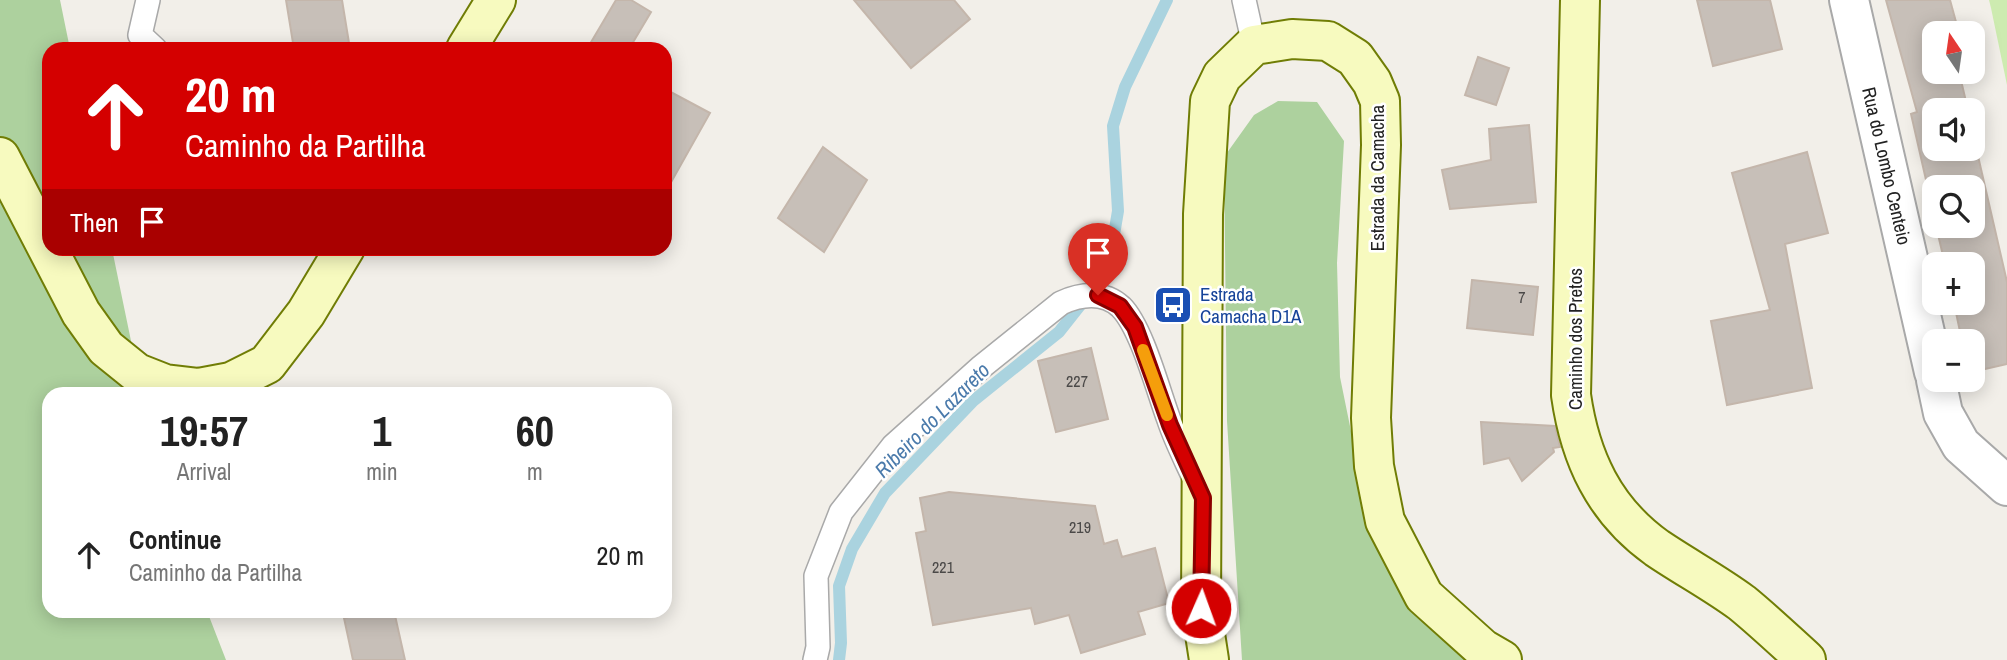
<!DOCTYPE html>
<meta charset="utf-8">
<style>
:root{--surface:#fff;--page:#f6f6f6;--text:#222;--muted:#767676}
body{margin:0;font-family:"Archivo Narrow",sans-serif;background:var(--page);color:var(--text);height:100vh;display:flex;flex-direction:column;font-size:26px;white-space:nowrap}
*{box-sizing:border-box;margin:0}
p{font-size:23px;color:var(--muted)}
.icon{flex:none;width:38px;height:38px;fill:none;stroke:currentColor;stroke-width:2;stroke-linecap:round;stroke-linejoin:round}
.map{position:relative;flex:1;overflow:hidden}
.side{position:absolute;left:42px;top:387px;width:630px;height:231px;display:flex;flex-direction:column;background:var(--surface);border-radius:21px;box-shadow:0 4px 18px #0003}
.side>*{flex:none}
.top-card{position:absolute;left:42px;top:42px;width:630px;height:214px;border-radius:21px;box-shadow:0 4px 18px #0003;background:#d40000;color:#fff;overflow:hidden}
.needle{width:46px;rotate:347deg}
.buttons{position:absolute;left:1922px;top:21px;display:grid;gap:14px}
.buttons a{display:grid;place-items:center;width:63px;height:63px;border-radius:14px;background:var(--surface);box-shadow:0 4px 18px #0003;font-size:35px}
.pin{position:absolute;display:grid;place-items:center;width:60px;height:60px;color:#fff;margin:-72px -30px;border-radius:50% 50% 50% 0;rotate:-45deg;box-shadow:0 0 7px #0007}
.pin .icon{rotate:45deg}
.me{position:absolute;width:77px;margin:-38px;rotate:2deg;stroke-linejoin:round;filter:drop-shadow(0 0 5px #0008)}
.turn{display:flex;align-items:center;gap:24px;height:147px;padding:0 28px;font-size:32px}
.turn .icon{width:91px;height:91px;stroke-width:2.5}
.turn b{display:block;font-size:49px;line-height:60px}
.then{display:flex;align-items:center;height:66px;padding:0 28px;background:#0003;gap:14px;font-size:26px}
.eta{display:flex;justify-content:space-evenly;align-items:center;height:119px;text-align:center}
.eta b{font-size:42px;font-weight:700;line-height:49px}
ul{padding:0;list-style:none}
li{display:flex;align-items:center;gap:21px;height:98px;padding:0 28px}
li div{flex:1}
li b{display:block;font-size:26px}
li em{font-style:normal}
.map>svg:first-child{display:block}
.grass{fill:#cdebb0}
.forest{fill:#add19e}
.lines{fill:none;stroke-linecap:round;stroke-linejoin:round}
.stream{stroke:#aad3df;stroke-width:12}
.building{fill:#c7bfb8;stroke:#c4b6ab;stroke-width:2}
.service-casing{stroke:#a9a9a9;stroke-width:26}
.minor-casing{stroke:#a9a9a9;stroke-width:42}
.secondary-casing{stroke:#707d05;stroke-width:42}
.service{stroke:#fff;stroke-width:23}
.minor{stroke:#fff;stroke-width:38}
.secondary{stroke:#f7fabf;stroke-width:38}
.route-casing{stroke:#8a0000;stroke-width:18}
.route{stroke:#d40000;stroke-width:12}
.slow{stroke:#f59e0b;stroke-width:12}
.labels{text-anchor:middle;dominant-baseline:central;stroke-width:5;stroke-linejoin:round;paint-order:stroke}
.number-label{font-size:16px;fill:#4b4948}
.street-label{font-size:19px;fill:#222;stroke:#fff}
.transit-label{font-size:19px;fill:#164399;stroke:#fff;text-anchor:start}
.water-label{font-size:21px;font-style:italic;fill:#4a7aab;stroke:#fff}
</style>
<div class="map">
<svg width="2007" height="660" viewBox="0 0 2007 660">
<rect width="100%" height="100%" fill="#f2efe9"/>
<path class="grass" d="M 1989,0 L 2007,0 L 2007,85 L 1991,8 Z"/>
<path class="forest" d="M 0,0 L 60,0 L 70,49 L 49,49 L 49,248 L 112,249 L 142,394 L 49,394 L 49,611 L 207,611 L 226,660 L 0,660 Z
M 1278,101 L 1317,102 L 1344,141 L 1337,263 L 1340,377 L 1366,505 L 1420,619 L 1473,660 L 1242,660 L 1227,421 L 1224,157 L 1254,115 Z"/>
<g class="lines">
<path class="stream" d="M 839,660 L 841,643 L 839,586 L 852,549 L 885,493 L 973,401 L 1059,332 L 1108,270 L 1118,211 L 1113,126 L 1125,87 L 1167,0"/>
</g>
<path class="building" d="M 286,0 L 342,0 L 350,49 L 294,49 Z
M 616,0 L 631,0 L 651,12 L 629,49 L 587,49 Z
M 854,0 L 954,0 L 970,19 L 911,68 Z
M 1697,0 L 1770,0 L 1782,49 L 1713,66 Z
M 1886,0 L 1950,0 L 1959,33 L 1934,33 L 1934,72 L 1959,72 L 1968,110 L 1934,110 L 1934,149 L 1972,149 L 1972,130 L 2007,282 L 2007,364 L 1972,372 L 1972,341 L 1962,341 L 1954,303 L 1972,303 L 1972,264 L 1945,264 L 1936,226 L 1972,226 L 1972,187 L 1934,187 L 1934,215 L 1911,114 L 1917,112 Z
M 1478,57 L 1509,68 L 1496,105 L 1465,95 Z
M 665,89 L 710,113 L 665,193 Z
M 1529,125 L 1536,202 L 1450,209 L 1442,170 L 1491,160 L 1489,129 Z
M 823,147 L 867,180 L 824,252 L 778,218 Z
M 1807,152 L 1828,233 L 1785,244 L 1812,388 L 1727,405 L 1711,321 L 1770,310 L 1732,173 Z
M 1472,280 L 1538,287 L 1533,335 L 1467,328 Z
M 1091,348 L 1108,419 L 1056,432 L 1038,361 Z
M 1481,422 L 1555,426 L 1560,447 L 1553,448 L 1554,452 L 1522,481 L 1509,458 L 1484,464 Z
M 949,492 L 1095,506 L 1104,544 L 1117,540 L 1122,557 L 1155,548 L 1169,603 L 1138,612 L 1145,634 L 1081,653 L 1069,615 L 1035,624 L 1031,608 L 933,625 L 916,533 L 926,531 L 920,498 Z
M 375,611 L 394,611 L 405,660 L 353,660 L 344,618 Z"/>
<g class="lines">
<defs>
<path id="service" d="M 148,0 L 140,35 L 155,49
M 1244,0 L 1254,45
M 815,660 L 818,647 L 816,576 L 841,512 L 893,446 L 980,368 L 1061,303 C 1081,294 1104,291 1121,307 C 1142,328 1158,391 1169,420 C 1176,441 1186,460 1195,480"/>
<path id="minor" d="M 1849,0 L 1934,372
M 1936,380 L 1943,413 L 1961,445 L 2007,486"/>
<path id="secondary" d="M 1580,0 L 1571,395 C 1580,458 1604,510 1657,548 C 1685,567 1715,583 1742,603 C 1764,621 1785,641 1806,660
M 466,49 L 496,0
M 0,157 L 81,313 L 106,348 L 137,373 L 165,384 L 199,388 L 231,382 L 267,364 L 306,313 L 345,248
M 1209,660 L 1201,608 L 1203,214 L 1210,101 L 1222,76 L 1254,45 L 1292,39 L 1328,41 L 1355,58 L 1372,82 L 1380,101 L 1381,145 L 1371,418 L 1374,466 L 1385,521 L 1424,596 L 1483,649 L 1502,660"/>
</defs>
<use href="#service" class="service-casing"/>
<use href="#minor" class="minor-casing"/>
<use href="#secondary" class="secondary-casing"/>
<use href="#service" class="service"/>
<use href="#minor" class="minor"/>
<use href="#secondary" class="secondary"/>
</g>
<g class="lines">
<defs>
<path id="route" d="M 1098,295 L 1120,306 L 1135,327 L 1170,425 L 1203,498 L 1201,608"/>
</defs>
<use href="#route" class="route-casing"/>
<use href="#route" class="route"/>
<path class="slow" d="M 1143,350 L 1167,415"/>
</g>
<defs>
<symbol id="bus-square" viewBox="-11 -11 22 22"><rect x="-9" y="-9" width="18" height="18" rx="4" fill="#1a4fb4" stroke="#fff"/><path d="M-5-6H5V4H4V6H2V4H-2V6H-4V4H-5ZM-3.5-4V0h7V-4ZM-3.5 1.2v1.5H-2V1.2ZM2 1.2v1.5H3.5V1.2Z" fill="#fff"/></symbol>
</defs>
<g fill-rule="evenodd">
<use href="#bus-square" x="1151" y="283" width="44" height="44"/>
</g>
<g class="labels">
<g class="number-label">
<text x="1522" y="297">7</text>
<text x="1077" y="381">227</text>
<text x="1080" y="527">219</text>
<text x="943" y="567">221</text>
</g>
<g class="street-label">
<text transform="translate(1887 166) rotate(77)">Rua do Lombo Centeio</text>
<text transform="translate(1377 178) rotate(-90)">Estrada da Camacha</text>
<text transform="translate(1575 339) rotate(-90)">Caminho dos Pretos</text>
</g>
<g class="transit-label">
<text x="1200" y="294">Estrada<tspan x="1200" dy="22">Camacha D1A</tspan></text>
</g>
<g class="water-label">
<text transform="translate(932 420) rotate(-45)">Ribeiro do Lazareto</text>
</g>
</g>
</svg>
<div class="buttons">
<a><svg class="needle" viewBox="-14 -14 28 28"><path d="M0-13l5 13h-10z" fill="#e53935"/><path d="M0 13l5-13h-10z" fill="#767676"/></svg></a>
<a><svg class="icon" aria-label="sound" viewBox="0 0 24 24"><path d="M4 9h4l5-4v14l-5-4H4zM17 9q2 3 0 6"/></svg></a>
<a><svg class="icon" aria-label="search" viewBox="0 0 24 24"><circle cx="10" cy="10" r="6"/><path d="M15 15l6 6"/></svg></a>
<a>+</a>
<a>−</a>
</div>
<div class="pin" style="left:1098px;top:295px;background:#d93025"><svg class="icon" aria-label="arrive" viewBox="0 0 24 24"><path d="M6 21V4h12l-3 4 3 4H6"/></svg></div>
<svg class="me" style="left:1201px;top:608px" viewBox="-20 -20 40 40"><circle r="17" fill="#d40000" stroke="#fff" stroke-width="3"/><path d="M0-11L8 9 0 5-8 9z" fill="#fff"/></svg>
<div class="top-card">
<div class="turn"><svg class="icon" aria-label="ahead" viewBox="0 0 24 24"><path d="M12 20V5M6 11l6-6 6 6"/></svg><div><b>20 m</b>Caminho da Partilha</div></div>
<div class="then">Then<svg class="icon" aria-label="arrive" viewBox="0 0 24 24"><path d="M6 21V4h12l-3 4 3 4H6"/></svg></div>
</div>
<section class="side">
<div class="eta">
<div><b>19:57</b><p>Arrival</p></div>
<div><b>1</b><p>min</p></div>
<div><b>60</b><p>m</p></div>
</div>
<ul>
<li><svg class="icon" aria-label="ahead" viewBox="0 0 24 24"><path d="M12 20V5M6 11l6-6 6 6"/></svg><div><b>Continue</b><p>Caminho da Partilha</p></div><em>20 m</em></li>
</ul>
</section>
</div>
